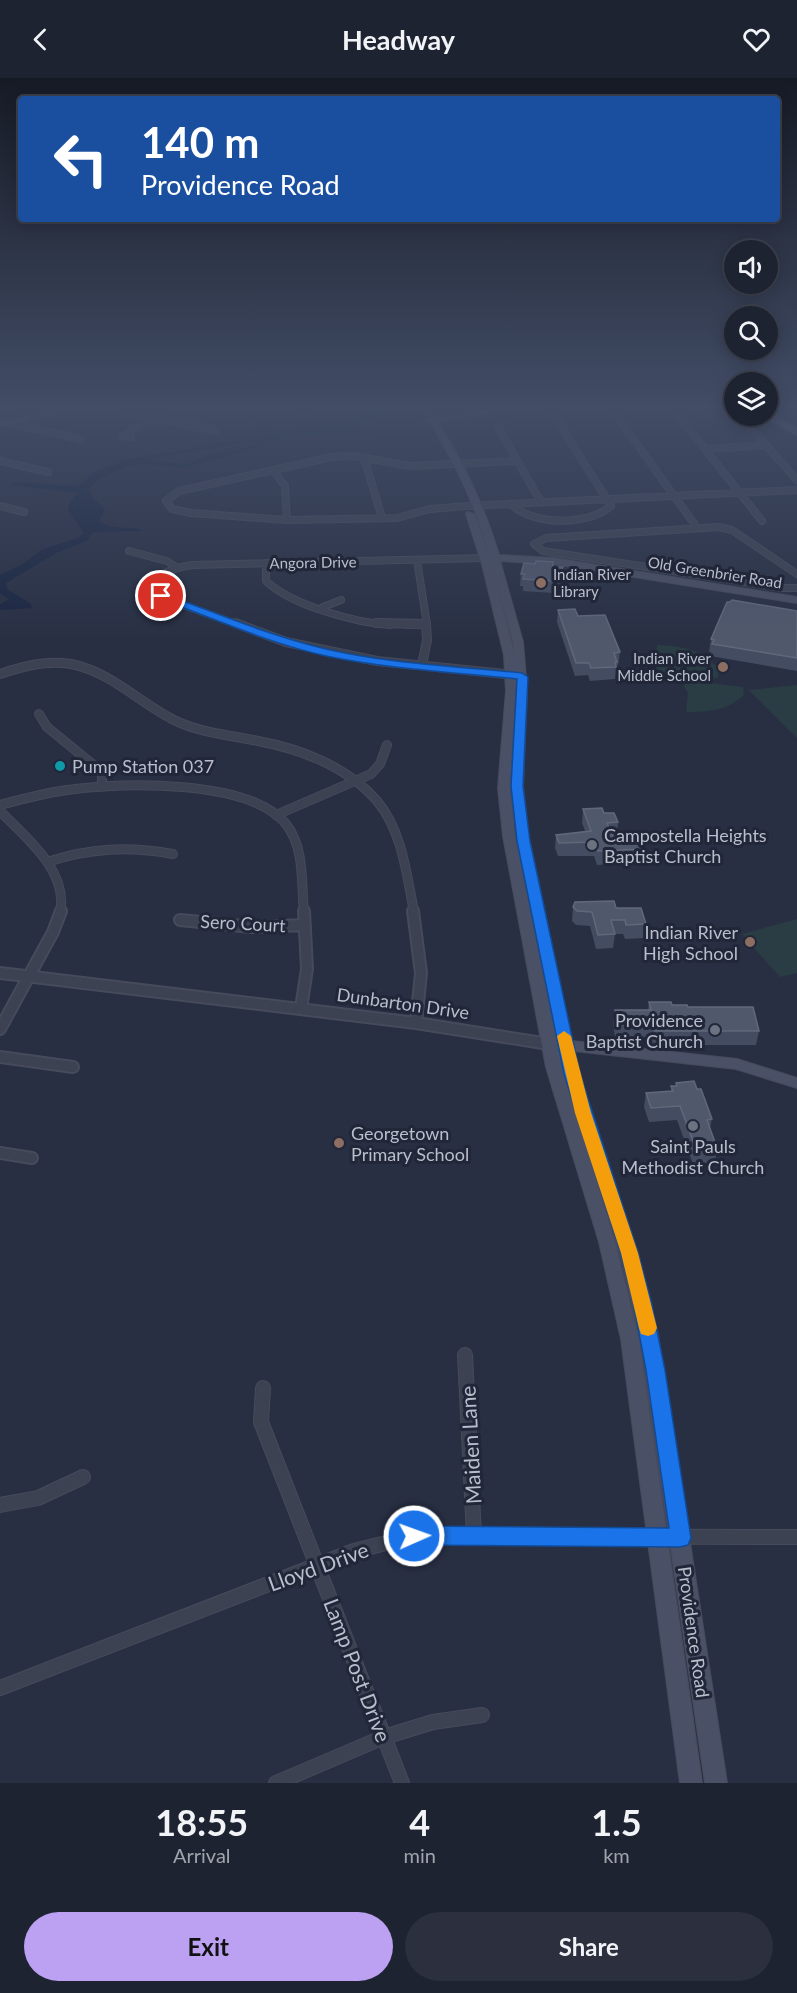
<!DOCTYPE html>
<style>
:root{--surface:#1e2332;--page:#2b2f3e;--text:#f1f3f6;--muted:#a1a4ac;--line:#3c404d;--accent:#bca0f2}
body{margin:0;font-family:Lato,sans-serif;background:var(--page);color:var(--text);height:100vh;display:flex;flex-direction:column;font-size:22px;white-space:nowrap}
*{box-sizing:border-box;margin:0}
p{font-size:20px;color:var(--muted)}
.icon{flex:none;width:33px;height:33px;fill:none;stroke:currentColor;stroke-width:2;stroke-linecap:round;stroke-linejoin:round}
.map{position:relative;height:1705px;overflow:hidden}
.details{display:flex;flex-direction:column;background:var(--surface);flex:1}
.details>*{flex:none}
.hud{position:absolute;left:18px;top:18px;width:762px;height:126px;border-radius:6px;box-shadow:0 3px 15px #0003,0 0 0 2px var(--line);background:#1a4fa0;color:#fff;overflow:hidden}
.tools{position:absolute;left:724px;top:162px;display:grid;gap:12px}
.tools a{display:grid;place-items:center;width:54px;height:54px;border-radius:50%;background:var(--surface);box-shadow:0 3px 15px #0003,0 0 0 2px var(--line);font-size:30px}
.pin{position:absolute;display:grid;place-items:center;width:51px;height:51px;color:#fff;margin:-26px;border:3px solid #fff;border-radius:50%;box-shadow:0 2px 6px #0007}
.me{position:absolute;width:66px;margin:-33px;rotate:88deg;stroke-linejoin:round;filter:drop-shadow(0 0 4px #0008)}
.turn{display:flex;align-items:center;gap:21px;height:126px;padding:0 24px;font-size:27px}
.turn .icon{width:78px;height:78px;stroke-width:2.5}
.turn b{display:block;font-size:42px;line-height:51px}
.eta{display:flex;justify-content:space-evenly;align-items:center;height:102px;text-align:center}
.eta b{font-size:36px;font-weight:700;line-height:42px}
.cta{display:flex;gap:12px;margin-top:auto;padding:12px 24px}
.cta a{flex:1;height:69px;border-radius:36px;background:var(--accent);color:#111;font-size:24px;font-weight:700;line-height:69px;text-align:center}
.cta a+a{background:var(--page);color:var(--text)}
header{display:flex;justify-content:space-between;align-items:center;height:78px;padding:0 24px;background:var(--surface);font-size:27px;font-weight:700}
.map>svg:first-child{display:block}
.green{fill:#2a3d44}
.water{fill:#1a2541;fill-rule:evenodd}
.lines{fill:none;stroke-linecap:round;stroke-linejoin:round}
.street-far3-casing{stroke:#464b5c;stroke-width:8}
.street-far2-casing{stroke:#464b5c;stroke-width:10}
.street-far1-casing{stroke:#464b5c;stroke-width:14}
.street-casing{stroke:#464b5c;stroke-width:16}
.secondary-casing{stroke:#464b5c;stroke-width:2}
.primary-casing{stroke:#464b5c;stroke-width:3}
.street-far3{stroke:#3c4252;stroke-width:6}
.street-far2{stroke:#3c4252;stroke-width:8}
.street-far1{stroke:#3c4252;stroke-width:10}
.street{stroke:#3c4252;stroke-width:14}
.secondary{fill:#4a5065;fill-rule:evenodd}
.primary{fill:#5a6172;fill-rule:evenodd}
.wall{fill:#434c60}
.shaded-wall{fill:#333b50}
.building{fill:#50586c;stroke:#60687b;stroke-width:1.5}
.route{fill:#1a73e8;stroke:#114b97;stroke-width:1.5}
.slow{fill:#f59e0b}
.education-dot{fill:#8d6e63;stroke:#212738;stroke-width:2}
.culture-dot{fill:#0f9aa8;stroke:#212738;stroke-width:2}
.worship-dot{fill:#6b7280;stroke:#212738;stroke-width:2}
.labels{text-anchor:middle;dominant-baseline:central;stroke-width:6;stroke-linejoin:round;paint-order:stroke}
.far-street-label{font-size:15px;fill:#b9becc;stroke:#212738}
.far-poi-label{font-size:15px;fill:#b9becc;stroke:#212738;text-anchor:start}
.poi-label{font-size:18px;fill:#b9becc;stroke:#212738;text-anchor:start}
.street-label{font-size:18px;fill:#b9becc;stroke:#212738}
.near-street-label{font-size:21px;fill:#b9becc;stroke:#212738}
</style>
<header><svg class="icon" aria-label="back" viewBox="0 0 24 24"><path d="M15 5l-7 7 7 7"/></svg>Headway<svg class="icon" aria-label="heart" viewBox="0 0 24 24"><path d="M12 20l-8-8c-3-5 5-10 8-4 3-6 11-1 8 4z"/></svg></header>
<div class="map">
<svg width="797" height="1705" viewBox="0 0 797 1705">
<rect width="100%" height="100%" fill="#282f43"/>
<path class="green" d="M 439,327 L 519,327 L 437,340 L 428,333 L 440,330 Z
M 657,567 C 679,568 705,571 718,591 L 718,600 L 667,596 L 656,591 Z
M 695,603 L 743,609 L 744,617 C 726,633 709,634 686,634 L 688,615 L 684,609 L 685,606 Z
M 797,607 L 797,660 L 749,612 Z
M 797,841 L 797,895 L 780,899 L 742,856 Z"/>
<path class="water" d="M 383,327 L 403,327 L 396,332 L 358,346 L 358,349 L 371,355 L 369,357 L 334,355 L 279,361 L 246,373 L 184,390 L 143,386 L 129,388 L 97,402 L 88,412 L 93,420 L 105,431 L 99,443 C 110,452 126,449 140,451 L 141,453 L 93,454 L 87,463 L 56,475 L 6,505 L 7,511 L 31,526 L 32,530 L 0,532 L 0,526 L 9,521 L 0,516 L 0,497 L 23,486 L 43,471 L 78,460 L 84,455 L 68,432 L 70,424 L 78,415 L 12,407 L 17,404 L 78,408 L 95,394 L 125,382 L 263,358 L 256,347 L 258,347 C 265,348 270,352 276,353 C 299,357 362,337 383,327 ZM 259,362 L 259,365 L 245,370 L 210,376 L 186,386 L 149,383 L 153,380 Z"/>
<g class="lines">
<defs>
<path id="street-far3" d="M 95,327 L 216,353
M 258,327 L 261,328
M 609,327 L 695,447
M 670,327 L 762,443
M 308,335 L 320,327
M 741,339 L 797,402
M 0,343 L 80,361
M 498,349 L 541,424
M 131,359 L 122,358 L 154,341
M 705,371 L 766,367
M 364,380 L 382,440
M 0,383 L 48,394
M 517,383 L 411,388 L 353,378 L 332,379 L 179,413 L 166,423 L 172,431 L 191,435 L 287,442 L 397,440 L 430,431 L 467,428 L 797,412
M 273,392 L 285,408 L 287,442
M 511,426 C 533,448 588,448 611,428 L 548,327
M 0,428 L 24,434
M 129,473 L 167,483 L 176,489
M 417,482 L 427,547
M 266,485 L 266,503 C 291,527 356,545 390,547
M 797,496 L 732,452 L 719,449 L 546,460 L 534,466 L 543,473 L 783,510 L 797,510
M 323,529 L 341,522
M 239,547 L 175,524 L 150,511 C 157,494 175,490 192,487 L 485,480
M 408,547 L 426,546"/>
<path id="street-far2" d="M 235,545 L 286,564 L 377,583 L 515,597
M 376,545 L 426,546
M 422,587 L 427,562 L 426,545
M 0,596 C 24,588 46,582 71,586 C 109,593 140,625 174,642 C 200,655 230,657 258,663 C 301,671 348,689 377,723 C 402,752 407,798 414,834
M 39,636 L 47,649 L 102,694 L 102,709
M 0,727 C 22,721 44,715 67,712 C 121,705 248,700 286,746 C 305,770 301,805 304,834
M 0,733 C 25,759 69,793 60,834
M 276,737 L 371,696 L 380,686 L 387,667
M 47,784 C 90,770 129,768 173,776"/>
<path id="street-far1" d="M 413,833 L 421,895 L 416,945
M 180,842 L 252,849 L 305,847
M 0,895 L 416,945 L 549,966
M 301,930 L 307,891 L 304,833
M 0,951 L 53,854 L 61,833
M 0,979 L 73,989
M 0,1075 L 32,1080"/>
<path id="street" d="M 465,1277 L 474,1458
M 263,1310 L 261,1344 L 402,1705
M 0,1427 L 38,1420 L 83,1399
M 0,1610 L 354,1473 L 414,1458 L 797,1459
M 276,1705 L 384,1659 L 433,1644 L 482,1637"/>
<path id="secondary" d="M 80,327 L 101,327 L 36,339 L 0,349 L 0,345 L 35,335 Z
M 418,327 L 426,327 L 434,339 L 515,327 L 537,327 L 437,344 C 463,382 486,433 499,477 L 553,480 L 797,519 L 797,525 L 553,486 L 500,483 L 523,564 L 527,612 L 523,708 L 528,755 L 572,963 L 737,981 L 797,1000 L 797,1010 L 736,991 L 574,973 L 591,1035 L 638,1175 L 658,1257 L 727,1705 L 705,1705 L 640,1257 L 620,1175 L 585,1065 L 615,1164 L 639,1261 L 702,1705 L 680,1705 L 621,1261 L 599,1164 L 546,989 L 503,758 L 498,710 L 506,613 L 504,577 L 482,486 L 466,436 L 467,434 L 474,436 L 489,477 C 478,433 455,383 430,345 L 422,343 L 427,340 ZM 491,483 L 513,564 L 514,575 ZM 516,600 L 517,612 L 511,708 L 516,755 L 556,961 L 515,758 L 510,710 ZM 558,971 L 559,971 L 573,1025 Z"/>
<path id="primary" d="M 768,335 L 797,350 L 797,357 L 765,340 L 764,338 L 768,338 Z"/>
</defs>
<use href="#street-far3" class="street-far3-casing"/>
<use href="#street-far2" class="street-far2-casing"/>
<use href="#street-far1" class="street-far1-casing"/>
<use href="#street" class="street-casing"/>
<use href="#secondary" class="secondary-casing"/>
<use href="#primary" class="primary-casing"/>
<use href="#street-far3" class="street-far3"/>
<use href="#street-far2" class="street-far2"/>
<use href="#street-far1" class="street-far1"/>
<use href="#street" class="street"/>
<use href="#secondary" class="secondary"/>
<use href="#primary" class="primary"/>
</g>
<path class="wall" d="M 553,489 L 562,501 L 558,511 L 555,511 L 554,515 L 523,513 L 523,508 L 520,508 L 521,496 Z
M 558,532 L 620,574 L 618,587 L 617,587 L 615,601 L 590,603 L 588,597 L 575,598 L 557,544 Z
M 797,533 L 797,593 L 710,578 L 711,574 L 709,574 L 711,561 Z
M 583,731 L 604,735 L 618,744 L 617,758 L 613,758 L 613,759 L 641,771 L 639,784 L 597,787 L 594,778 L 558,778 L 555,770 L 556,757 L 585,753 L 582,745 Z
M 573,829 L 616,830 L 646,846 L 644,860 L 625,861 L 623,856 L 615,856 L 613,870 L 596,871 L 590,848 L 576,847 L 572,843 Z
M 649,924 L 688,929 L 759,953 L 756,967 L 653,967 L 651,959 L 615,959 L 613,946 L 615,932 L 648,932 Z
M 676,1005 L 697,1011 L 712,1041 L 710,1050 L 717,1070 L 715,1084 L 693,1086 L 677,1042 L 649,1044 L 644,1029 L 646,1015 L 671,1013 L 671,1008 L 676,1008 Z"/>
<path class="shaded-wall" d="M 563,489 L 562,501 L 558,511 L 559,499 Z"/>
<path class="building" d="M 536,483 L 553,484 L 553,489 L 563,489 L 559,499 L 556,499 L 555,503 L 523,501 L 525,496 L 521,496 L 524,485 L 535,486 Z
M 732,522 L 797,533 L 797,580 L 712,566 L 714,562 L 711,561 L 727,524 L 730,524 Z
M 575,531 L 578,538 L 605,537 L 620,574 L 614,575 L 617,584 L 615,584 L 616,589 L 591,590 L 589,585 L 576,585 L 558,532 Z
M 602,730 L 604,735 L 614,735 L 618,744 L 607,745 L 613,759 L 636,758 L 641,771 L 598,773 L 595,764 L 559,765 L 556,757 L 591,753 L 583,731 Z
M 614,823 L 616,830 L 641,830 L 646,846 L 626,847 L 625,842 L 611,842 L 615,856 L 598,857 L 592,834 L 577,833 L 573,829 L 575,824 Z
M 649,924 L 671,924 L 672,927 L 687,927 L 688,929 L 753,929 L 759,953 L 655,953 L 653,945 L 617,944 L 615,932 L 651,932 Z
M 694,1003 L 697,1011 L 701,1011 L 712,1041 L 707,1042 L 717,1070 L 696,1071 L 680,1028 L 651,1030 L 646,1015 L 673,1013 L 671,1008 L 677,1008 L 676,1005 Z"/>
<linearGradient id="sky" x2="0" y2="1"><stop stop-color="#161a25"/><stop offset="0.58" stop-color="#424d66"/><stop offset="1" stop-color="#424d66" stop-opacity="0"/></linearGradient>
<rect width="797" height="566" fill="url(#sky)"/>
<path class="route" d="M 157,516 L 164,516 C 217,535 270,558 326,571 C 390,586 457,588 522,595 L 528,599 L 523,708 L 530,763 L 580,996 L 638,1175 L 651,1223 L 665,1292 L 691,1460 L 688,1467 L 680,1469 L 414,1467 L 406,1465 L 403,1458 L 406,1451 L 414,1448 L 669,1450 L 646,1292 L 633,1223 L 621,1175 L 564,996 L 517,763 L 511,708 L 517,601 C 453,594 388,591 326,578 C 268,565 213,540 157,520 Z"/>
<path class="slow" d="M 564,953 L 571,958 L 591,1035 L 638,1175 L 657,1250 L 654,1256 L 648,1258 L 641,1256 L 639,1250 L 621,1175 L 575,1035 L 557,958 Z"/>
<g class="education-dot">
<circle cx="541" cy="505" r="6"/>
<circle cx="723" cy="589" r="6"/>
<circle cx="750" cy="864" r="6"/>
<circle cx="339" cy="1065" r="6"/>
</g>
<circle class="culture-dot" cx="60" cy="688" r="6"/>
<g class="worship-dot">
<circle cx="592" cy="767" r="6"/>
<circle cx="715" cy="952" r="6"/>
<circle cx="693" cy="1048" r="6"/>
</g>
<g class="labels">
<g class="far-street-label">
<text transform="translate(313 484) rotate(-1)">Angora Drive</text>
<text transform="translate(715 494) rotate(9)">Old Greenbrier Road</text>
</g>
<g class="far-poi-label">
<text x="553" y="496">Indian River<tspan x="553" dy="17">Library</tspan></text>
<text x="711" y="580" text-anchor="end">Indian River<tspan x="711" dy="17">Middle School</tspan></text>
</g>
<g class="poi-label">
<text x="72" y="688">Pump Station 037</text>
<text x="604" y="757">Campostella Heights<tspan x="604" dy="21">Baptist Church</tspan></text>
<text x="738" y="854" text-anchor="end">Indian River<tspan x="738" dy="21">High School</tspan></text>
<text x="703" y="942" text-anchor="end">Providence<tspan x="703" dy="21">Baptist Church</tspan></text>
<text x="351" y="1055">Georgetown<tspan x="351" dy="21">Primary School</tspan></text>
<text x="693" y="1068" text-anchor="middle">Saint Pauls<tspan x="693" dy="21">Methodist Church</tspan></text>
</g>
<g class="street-label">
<text transform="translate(243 845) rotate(3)">Sero Court</text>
<text transform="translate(403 925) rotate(8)">Dunbarton Drive</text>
<text transform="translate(694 1554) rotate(82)">Providence Road</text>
</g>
<g class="near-street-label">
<text transform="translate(470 1367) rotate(-93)">Maiden Lane</text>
<text transform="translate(318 1488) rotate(-20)">Lloyd Drive</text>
<text transform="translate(358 1592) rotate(69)">Lamp Post Drive</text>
</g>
</g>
</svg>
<div class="tools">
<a><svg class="icon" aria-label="sound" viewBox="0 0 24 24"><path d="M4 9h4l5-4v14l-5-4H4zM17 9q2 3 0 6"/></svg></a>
<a><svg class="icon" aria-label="search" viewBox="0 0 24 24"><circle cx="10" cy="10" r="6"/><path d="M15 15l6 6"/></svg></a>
<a><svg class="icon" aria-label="layers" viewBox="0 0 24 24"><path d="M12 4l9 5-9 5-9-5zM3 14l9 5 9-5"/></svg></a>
</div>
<div class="pin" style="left:161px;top:518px;background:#d93025"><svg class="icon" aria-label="arrive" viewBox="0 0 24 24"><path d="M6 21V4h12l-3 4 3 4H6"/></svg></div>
<svg class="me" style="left:414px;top:1458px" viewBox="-20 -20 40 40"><circle r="17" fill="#1a73e8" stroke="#fff" stroke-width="3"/><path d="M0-11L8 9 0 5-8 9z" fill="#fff"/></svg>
<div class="hud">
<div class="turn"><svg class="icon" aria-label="left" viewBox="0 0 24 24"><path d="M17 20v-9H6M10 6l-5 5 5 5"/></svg><div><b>140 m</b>Providence Road</div></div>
</div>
</div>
<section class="details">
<div class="eta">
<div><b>18:55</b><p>Arrival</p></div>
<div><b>4</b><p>min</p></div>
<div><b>1.5</b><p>km</p></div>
</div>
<div class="cta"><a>Exit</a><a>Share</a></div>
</section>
